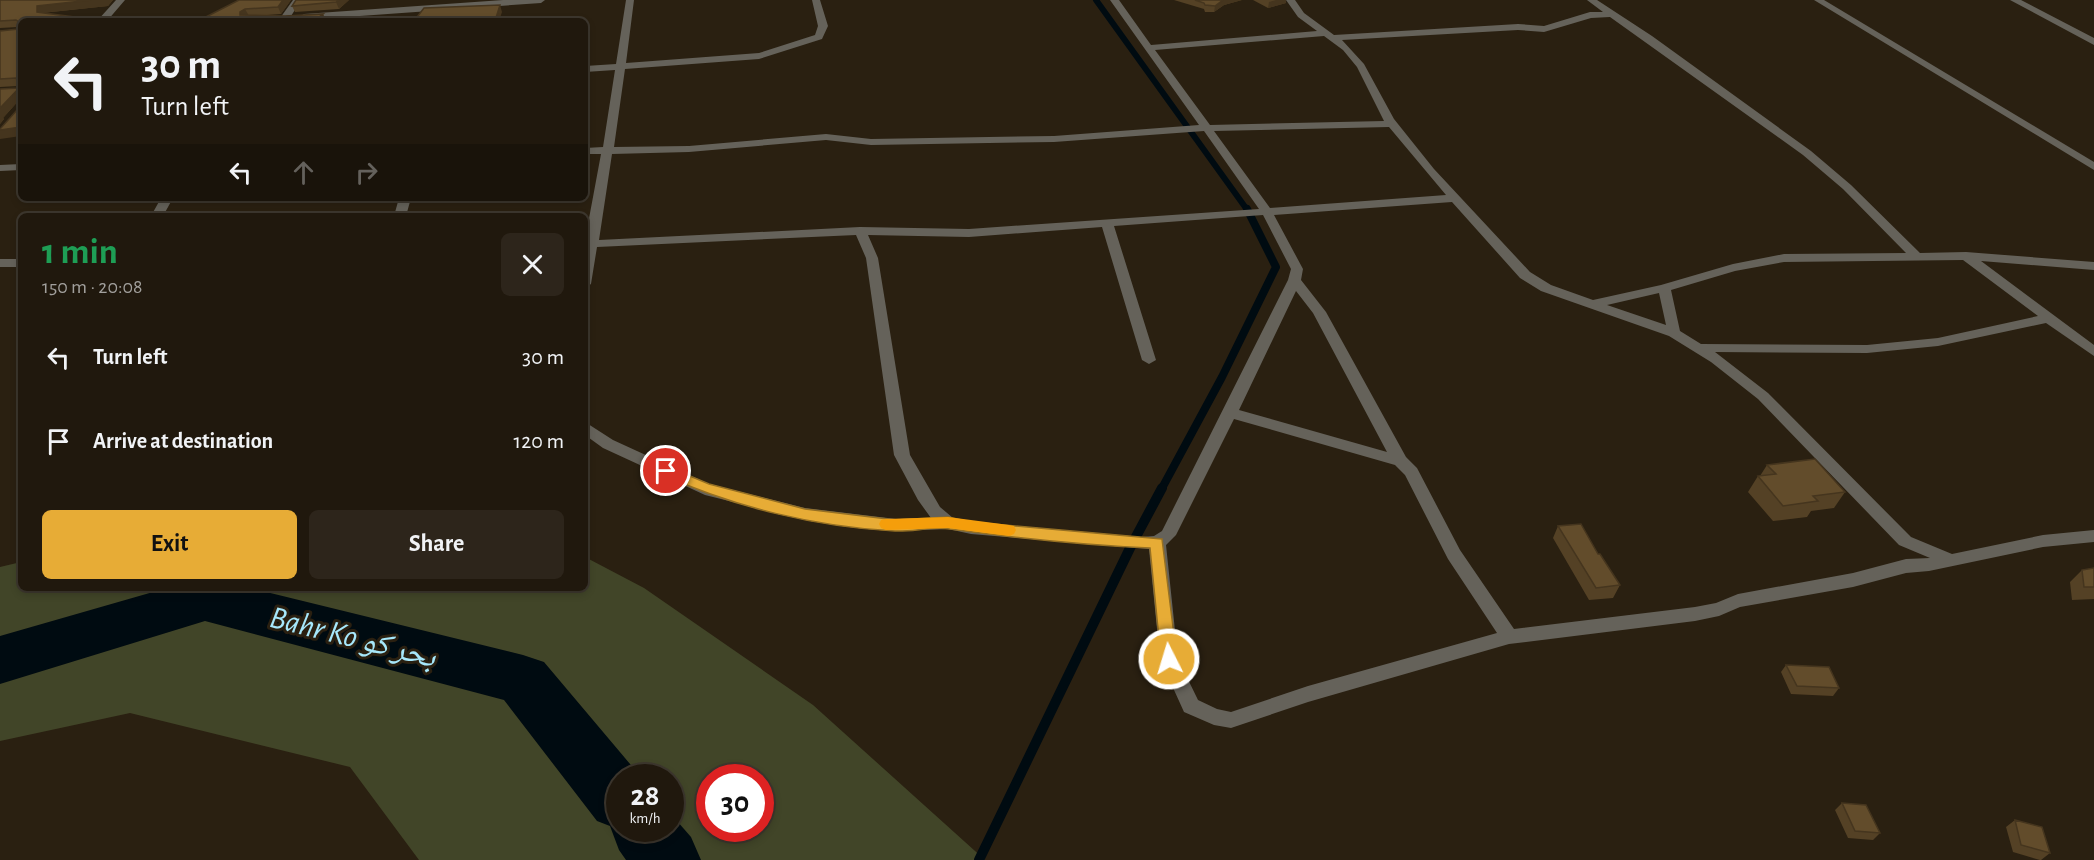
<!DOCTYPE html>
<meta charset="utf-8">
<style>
:root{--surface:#20180d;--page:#2d251b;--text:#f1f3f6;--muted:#a2a09d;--line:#3d372e;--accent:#e7ac36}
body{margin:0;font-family:"Alegreya Sans","Noto Naskh Arabic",sans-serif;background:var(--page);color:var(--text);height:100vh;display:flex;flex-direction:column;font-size:22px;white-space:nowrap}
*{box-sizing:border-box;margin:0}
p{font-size:20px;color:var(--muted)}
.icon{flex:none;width:33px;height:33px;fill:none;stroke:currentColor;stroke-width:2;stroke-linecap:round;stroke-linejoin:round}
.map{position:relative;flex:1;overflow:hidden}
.drawer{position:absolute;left:18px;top:213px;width:570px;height:378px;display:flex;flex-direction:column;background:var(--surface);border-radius:9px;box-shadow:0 3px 9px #0003,0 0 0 2px var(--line)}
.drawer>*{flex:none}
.hud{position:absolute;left:18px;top:18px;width:570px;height:183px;border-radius:9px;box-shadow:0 3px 9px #0003,0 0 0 2px var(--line);background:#20180d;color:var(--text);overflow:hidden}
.speed{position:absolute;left:606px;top:764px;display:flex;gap:12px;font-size:30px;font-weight:700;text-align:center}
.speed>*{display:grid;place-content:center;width:78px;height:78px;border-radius:50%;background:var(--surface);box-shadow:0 3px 9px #0003,0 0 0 2px var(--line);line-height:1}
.speed small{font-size:15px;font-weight:400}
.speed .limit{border:9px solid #d22;background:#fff;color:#111}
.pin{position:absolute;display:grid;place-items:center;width:51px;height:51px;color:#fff;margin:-26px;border:3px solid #fff;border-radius:50%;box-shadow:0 2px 6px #0007}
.me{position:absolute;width:66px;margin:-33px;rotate:355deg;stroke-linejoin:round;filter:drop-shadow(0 0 4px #0008)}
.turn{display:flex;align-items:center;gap:21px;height:126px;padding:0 24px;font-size:27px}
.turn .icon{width:78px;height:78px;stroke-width:2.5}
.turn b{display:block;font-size:42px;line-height:51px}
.lanes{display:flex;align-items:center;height:57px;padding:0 24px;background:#0003;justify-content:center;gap:30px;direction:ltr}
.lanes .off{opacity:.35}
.round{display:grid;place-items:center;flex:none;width:63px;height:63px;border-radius:9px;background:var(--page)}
.overview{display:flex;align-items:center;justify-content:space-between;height:102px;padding:0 24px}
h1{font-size:36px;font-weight:700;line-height:45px;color:#1e9e55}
.action{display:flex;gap:12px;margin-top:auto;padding:12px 24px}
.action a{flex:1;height:69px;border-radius:9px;background:var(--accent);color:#111;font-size:24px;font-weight:700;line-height:69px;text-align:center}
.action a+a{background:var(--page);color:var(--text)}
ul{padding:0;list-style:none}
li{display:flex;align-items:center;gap:18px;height:84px;padding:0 24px}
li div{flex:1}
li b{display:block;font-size:22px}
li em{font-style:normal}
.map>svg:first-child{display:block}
.green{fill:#414528;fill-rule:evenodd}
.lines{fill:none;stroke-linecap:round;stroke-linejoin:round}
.stream-far2{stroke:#000b11;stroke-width:6}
.stream-far1{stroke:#000b11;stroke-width:8}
.stream{stroke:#000b11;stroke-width:10}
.river{fill:#000b11;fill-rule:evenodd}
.street{fill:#65625a;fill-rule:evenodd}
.wall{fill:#544125}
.shaded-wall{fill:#45351e}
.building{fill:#624c2b;stroke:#45351e;stroke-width:1.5}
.route{fill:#e7ac36;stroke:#967023;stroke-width:1.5}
.slow{fill:#f59e0b}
.labels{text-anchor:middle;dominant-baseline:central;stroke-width:6;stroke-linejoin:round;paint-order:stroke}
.near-water-label{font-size:32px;font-style:italic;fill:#a7e8fb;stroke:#2a2011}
</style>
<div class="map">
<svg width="2094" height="860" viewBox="0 0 2094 860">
<rect width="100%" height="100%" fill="#2a2011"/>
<path class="green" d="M 585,557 L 644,588 L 813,705 L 985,860 L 419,860 L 350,767 L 130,713 L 0,741 L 0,567 L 21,562 L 21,588 L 585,588 ZM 620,777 L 670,777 L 670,828 L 620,828 ZM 710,777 L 760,777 L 760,828 L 710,828 Z"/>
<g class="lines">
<path class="stream-far2" d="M 1096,0 L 1248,211"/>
<path class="stream-far1" d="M 1161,490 L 1222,377 L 1276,267 L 1247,209"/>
<path class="stream" d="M 979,860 L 1131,546 L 1162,488"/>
<path class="river" d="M 167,588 L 250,588 L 523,655 L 544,662 L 641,777 L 620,777 L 620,828 L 670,828 L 670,813 L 691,837 L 701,860 L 626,860 L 619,850 L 610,826 L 597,821 L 504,700 L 205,621 L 0,684 L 0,636 Z"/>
<path class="street" d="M 116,0 L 125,0 L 107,21 L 97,21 Z
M 293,0 L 301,0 L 288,21 L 278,21 Z
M 503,0 L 545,0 L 541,3 L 304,20 L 299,17 L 304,14 Z
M 626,0 L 634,0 L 626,63 L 759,53 L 815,35 L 818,26 L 812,0 L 820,0 L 828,26 L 822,39 L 759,59 L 625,69 L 614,147 L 689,146 L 826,134 L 871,139 L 1054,136 L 1199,125 L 1110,0 L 1119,0 L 1151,45 L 1317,31 L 1298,17 L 1286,0 L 1295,0 L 1304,13 L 1334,35 L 1518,24 L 1544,26 L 1590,12 L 1603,12 L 1587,0 L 1597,0 L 1652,36 L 1811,151 L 1851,185 L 1920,253 L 1966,252 L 2094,262 L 2094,270 L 1981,261 L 2094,345 L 2094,356 L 2046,323 L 1938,346 L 1867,353 L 1715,352 L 1768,393 L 1911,537 L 1952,554 L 2043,535 L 2094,530 L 2094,542 L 2043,547 L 1929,571 L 1906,573 L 1853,587 L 1740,607 L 1719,616 L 1695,621 L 1509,644 L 1308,702 L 1231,728 L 1214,725 L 1184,712 L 1160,659 L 1149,549 L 971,534 L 948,529 L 896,531 L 805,520 L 705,495 L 603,448 L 585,435 L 585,422 L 613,440 L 709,484 L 805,508 L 896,519 L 931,518 L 918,500 L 894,455 L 866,258 L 856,235 L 597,247 L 591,284 L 585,288 L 585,240 L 601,154 L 585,154 L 585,148 L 603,147 L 615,70 L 585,72 L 585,66 L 616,64 ZM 1610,17 L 1803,155 L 1843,189 L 1906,253 L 1784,254 L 1733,264 L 1661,285 L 1593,300 L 1551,285 L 1530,272 L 1434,169 L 1394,119 L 1364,64 L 1342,40 L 1518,30 L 1544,32 L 1591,18 ZM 1324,36 L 1343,50 L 1357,67 L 1384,121 L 1210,125 L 1155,50 ZM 1389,127 L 1446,195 L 1270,208 L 1214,131 ZM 1204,131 L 1259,209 L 969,229 L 860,227 L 599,240 L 612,154 L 689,152 L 826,140 L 871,145 L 1054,142 ZM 1452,202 L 1520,278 L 1541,291 L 1669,336 L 1711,362 L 1758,399 L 1899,545 L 1930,558 L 1906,559 L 1853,573 L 1738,594 L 1716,603 L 1695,607 L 1514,629 L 1460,550 L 1417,468 L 1406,457 L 1326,312 L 1301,280 L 1303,269 L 1274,215 ZM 1263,215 L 1291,269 L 1288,280 L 1162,531 L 1154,536 L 1141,537 L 971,522 L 953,518 L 940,507 L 910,455 L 878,258 L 868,235 L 969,237 L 1102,227 L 1142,360 L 1149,364 L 1156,360 L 1114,226 ZM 1963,260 L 2038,316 L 1938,338 L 1867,345 L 1701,344 L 1680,331 L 1671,290 L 1735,271 L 1784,262 ZM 1296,291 L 1313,313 L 1387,452 L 1239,410 ZM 1659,293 L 1666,325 L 1607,305 ZM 1234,419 L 1395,465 L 1405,475 L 1448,559 L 1497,633 L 1308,686 L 1231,712 L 1217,709 L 1198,700 L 1178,659 L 1166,545 L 1176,535 Z
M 1814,0 L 1824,0 L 2094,162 L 2094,170 Z
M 2010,0 L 2021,0 L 2094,38 L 2094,45 Z
M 21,164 L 21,170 L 0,171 L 0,165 Z
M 161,198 L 173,198 L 163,216 L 151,216 Z
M 399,198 L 411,198 L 406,216 L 394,216 Z
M 0,259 L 21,259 L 21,267 L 0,267 Z"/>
</g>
<path class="wall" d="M 0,0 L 113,0 L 108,6 L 42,13 L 21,21 L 21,98 L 3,118 L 4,119 L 0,124 L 0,89 L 18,88 L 18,86 L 0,87 L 0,31 L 18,29 L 18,27 L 0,28 Z
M 239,0 L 291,0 L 281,14 L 254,16 L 285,16 L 323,14 L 326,21 L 198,21 Z
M 349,0 L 339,9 L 295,12 L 292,6 Z
M 1174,0 L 1242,0 L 1224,5 L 1214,12 L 1205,12 L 1204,9 Z
M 1253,0 L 1286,0 L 1286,3 L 1268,8 Z
M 1767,465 L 1845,492 L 1834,508 L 1811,511 L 1807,517 L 1773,521 L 1748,492 L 1758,476 L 1760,476 Z
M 1558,526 L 1620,585 L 1613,598 L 1589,600 L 1553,538 Z
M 2094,568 L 2094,599 L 2072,600 L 2070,582 L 2082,570 Z
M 1786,665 L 1839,688 L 1833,696 L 1791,694 L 1781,672 Z
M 1842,803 L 1880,833 L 1873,840 L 1848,838 L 1835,810 Z
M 2015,820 L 2050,853 L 2041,860 L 2040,860 L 2013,852 L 2006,827 Z"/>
<path class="shaded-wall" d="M 91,0 L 113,0 L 108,6 L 41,13 L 37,12 L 37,6 Z
M 283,0 L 291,0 L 281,14 L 278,7 Z
M 339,0 L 349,0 L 339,9 L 336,2 Z
M 1223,0 L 1242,0 L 1224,5 L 1214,12 L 1215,6 Z
M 1276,0 L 1286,0 L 1286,3 L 1268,8 L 1269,2 Z
M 500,5 L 502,12 L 499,21 L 495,21 Z
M 245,9 L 249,16 L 240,15 L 240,12 Z
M 323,14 L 326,21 L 320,21 L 319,17 Z
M 21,86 L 21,98 L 3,118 L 4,119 L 0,124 L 0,108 Z
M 21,127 L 21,136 L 0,139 L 0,130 Z"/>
<path class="building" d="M 0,0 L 91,0 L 37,6 L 37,12 L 105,21 L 21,21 L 21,86 L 0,108 L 0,89 L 18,88 L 18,81 L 16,78 L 0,79 L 0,31 L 18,29 L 19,22 L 16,20 L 0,21 Z
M 239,0 L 283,0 L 278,7 L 245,9 L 240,12 L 240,15 L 285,16 L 323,14 L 319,17 L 293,17 L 291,21 L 198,21 Z
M 296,0 L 339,0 L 336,2 L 292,6 Z
M 1195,0 L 1223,0 L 1215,6 L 1205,5 L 1204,3 Z
M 500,5 L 495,21 L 414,21 L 424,8 Z
M 17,110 L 21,110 L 21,127 L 0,130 L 0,129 Z
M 1815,459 L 1845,492 L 1813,496 L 1818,501 L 1783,506 L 1758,476 L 1776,474 L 1767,465 Z
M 1581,524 L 1598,554 L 1600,554 L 1620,585 L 1596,588 L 1558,526 Z
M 2094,568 L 2094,587 L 2084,587 L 2082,570 Z
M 1786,665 L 1829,667 L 1839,688 L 1797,686 Z
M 1842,803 L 1866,805 L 1880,833 L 1855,831 Z
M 2015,820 L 2042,827 L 2050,853 L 2021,845 Z"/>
<path class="route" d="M 666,466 L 709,484 L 805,509 L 896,520 L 948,517 L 971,522 L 1162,539 L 1177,659 L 1175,664 L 1169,666 L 1163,664 L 1161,659 L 1150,548 C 1083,545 1016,538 950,529 C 932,526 913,532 895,531 C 816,527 733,507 661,474 L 659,471 L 661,467 Z"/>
<path class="slow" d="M 948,517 L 1009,525 L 1014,526 L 1016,530 L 1014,534 L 1009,536 L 948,528 L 886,530 L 881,528 L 879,524 L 881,520 L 886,519 Z"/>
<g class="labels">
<g class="near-water-label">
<text transform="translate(353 637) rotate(14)">Bahr Ko بحر كو</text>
</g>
</g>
</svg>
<div class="speed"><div>28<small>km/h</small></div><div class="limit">30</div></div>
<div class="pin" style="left:666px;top:471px;background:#d93025"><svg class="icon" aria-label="arrive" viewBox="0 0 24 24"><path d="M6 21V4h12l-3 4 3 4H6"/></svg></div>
<svg class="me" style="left:1169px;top:659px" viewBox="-20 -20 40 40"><circle r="17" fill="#e7ac36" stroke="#fff" stroke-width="3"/><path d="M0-11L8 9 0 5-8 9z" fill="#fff"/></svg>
<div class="hud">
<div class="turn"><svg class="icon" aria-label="left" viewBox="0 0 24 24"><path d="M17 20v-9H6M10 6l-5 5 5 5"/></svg><div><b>30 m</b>Turn left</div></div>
<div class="lanes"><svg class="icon" aria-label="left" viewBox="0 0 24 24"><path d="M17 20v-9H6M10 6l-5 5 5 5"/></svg><svg class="icon off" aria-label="ahead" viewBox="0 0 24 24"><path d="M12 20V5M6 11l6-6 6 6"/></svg><svg class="icon off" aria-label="right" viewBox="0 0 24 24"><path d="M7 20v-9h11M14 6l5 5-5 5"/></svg></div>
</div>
<section class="drawer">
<div class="overview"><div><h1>1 min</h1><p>150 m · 20:08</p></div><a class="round"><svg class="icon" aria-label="close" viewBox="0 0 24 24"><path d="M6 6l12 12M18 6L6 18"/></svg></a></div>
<ul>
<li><svg class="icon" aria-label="left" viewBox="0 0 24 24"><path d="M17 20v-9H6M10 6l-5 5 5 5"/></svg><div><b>Turn left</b></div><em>30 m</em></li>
<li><svg class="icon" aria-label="arrive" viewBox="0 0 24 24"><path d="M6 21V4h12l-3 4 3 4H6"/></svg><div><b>Arrive at destination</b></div><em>120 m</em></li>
</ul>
<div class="action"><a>Exit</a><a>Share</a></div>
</section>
</div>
